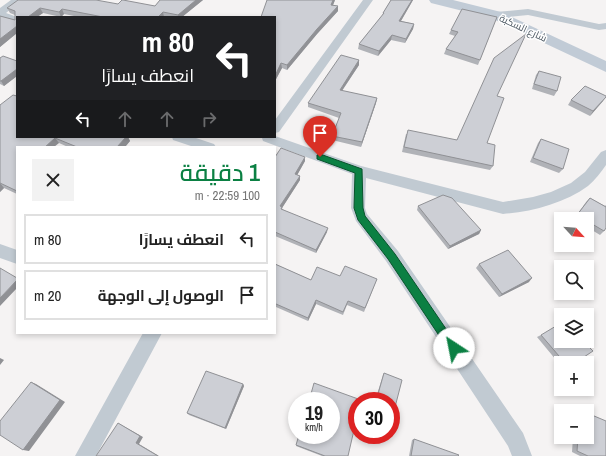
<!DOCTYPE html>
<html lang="ar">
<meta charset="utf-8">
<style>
:root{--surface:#fff;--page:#f2f2f2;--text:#222;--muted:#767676;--line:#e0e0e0;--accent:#0b8043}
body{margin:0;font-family:"Archivo Narrow",Cairo,sans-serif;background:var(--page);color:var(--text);direction:rtl;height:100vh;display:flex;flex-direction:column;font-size:15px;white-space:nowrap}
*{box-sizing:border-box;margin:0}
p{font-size:13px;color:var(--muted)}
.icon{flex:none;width:22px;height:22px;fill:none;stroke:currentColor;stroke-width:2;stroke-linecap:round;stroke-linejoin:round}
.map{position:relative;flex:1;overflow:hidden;direction:ltr}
.drawer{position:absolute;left:16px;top:146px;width:260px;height:188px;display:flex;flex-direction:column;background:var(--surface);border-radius:0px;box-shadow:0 2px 6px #0003;direction:rtl}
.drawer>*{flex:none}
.hud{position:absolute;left:16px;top:16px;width:260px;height:122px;border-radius:0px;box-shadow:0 2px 6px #0003;direction:rtl;background:#202124;color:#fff;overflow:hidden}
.needle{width:26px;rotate:116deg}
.fabs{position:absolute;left:554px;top:212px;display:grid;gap:8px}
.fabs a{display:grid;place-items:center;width:40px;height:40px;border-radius:0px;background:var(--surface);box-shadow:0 2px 6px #0003;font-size:20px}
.speed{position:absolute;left:288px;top:392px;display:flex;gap:8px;font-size:20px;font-weight:700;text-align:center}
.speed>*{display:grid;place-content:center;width:52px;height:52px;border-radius:50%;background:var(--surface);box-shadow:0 2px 6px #0003;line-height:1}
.speed small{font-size:10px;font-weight:400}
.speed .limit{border:6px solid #d22;background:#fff;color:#111}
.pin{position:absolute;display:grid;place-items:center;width:34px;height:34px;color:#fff;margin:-41px -17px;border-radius:50% 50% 50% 0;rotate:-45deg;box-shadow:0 0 4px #0007}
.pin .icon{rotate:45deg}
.me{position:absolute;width:44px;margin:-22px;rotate:326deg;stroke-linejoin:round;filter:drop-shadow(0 0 3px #0008)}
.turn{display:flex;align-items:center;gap:14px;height:84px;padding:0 16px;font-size:18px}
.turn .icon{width:52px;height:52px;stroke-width:2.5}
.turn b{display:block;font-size:28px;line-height:34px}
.lanes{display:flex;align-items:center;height:38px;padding:0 16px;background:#0003;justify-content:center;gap:20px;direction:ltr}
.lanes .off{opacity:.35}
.round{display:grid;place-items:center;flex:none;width:42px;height:42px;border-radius:0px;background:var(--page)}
.head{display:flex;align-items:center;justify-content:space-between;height:68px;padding:0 16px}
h1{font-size:24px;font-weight:600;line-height:30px;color:var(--accent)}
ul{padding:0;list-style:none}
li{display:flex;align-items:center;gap:12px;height:50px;margin:0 8px 6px;padding:0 8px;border:2px solid var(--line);border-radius:0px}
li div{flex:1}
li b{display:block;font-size:15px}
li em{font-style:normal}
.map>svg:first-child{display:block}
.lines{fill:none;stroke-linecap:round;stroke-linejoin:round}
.street{fill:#c1cad2;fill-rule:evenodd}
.secondary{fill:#c1cbd6;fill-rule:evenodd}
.wall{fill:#b0b2b7}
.shaded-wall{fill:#909195}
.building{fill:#cdcfd5;stroke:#909195}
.route{fill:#0b8043;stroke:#07532c}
.labels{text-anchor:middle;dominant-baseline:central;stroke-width:3;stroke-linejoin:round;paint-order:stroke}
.far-street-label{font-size:10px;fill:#4a5661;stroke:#fff}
</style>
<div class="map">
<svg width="606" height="456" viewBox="0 0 606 456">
<rect width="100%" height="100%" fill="#f5f3f3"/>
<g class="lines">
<path class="street" d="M 11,0 L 22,0 L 6,13 L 17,17 L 17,24 L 0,18 L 0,8 Z
M 363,0 L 373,0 L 279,132 L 275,133 L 275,120 Z
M 528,9 L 599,24 L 606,23 L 606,29 L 599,30 L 528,15 L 496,18 L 491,15 L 496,12 Z
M 275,136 L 361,166 L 503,202 L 533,197 L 551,192 L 571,183 L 585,172 L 601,152 L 606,150 L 606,165 C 601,172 595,180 588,186 C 565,203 531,212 503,214 L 366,178 L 365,208 L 367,214 L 398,251 L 523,433 L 532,456 L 512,456 L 508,446 L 386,261 L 356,221 L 351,208 L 352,174 L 263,141 L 262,138 L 275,137 Z
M 172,137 L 193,137 L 214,144 L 216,147 L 194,147 L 173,140 Z
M 0,244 L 17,250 L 17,264 L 0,258 Z
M 143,333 L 162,333 L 96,456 L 75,456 Z"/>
<path class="secondary" d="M 429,0 L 453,0 L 501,12 L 606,61 L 606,72 L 491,18 L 431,3 Z"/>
</g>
<path class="wall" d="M 160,0 L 203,0 L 182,17 L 79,17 L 64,14 L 61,17 L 43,13 L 37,17 L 17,17 L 17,33 L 0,47 L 0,16 L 15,20 L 15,15 L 10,13 L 7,8 L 118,4 L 155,6 Z
M 335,0 L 333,5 L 338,6 L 338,11 L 317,34 L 287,70 L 282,68 L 275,81 L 275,17 Z
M 391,0 L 413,0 L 401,21 L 414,24 L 413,29 L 405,43 L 391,40 L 378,56 L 358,49 L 359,44 L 382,16 L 383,13 Z
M 497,17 L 478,65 L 444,54 L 446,49 L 455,36 L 449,34 L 451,30 Z
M 0,58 L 17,61 L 17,76 L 4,86 L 0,84 Z
M 359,60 L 359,65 L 342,91 L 377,98 L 376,103 L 361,147 L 332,140 L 332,136 L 339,118 L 308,107 L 308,103 Z
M 539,71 L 557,91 L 554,96 L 532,89 L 536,75 Z
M 497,96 L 487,143 L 493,166 L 490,170 L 402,152 L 406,134 L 457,140 Z
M 571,100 L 603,101 L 590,116 L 568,105 Z
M 0,105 L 128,137 L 130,141 L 125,147 L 68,147 L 59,143 L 17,147 L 17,194 L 4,188 L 0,192 Z
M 541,139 L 563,169 L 559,173 L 530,162 L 538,143 Z
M 275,157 L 305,161 L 297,175 L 300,176 L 300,180 L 282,208 L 282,209 L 327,232 L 316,253 L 275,236 Z
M 590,198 L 605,206 L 606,205 L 606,228 L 604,231 L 600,235 L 587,227 L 587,219 L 574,219 L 586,202 Z
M 418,206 L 481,230 L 479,234 L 448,249 L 417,210 Z
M 275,264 L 311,280 L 340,276 L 377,279 L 364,312 L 347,305 L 343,315 L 316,304 L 308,321 L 276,307 L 275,309 Z
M 479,264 L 529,282 L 499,297 L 476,268 Z
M 541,335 L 575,363 L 561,363 L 561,366 L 537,337 Z
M 384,373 L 394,411 L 393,413 L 391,412 L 391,401 L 375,401 L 383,375 Z
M 243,384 L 244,386 L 226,429 L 189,415 L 187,413 Z
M 573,437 L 587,437 L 606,456 L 580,456 L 572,452 Z
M 414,439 L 458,456 L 409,456 L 412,440 Z
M 296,445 L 348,456 L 322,456 L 296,446 Z"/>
<path class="shaded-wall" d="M 196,0 L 203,0 L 182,17 L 178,17 L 178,15 Z
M 333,0 L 335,0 L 331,10 L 331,5 Z
M 412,0 L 413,0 L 398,26 L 399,21 Z
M 338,6 L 338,11 L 317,34 L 287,70 L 287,65 L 317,29 Z
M 40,8 L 43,13 L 37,17 L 28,17 Z
M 62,9 L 64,14 L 61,17 L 59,12 Z
M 163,12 L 164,17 L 158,17 Z
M 414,24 L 413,29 L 405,43 L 406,39 Z
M 17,26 L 17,33 L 0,47 L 0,39 Z
M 392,35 L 391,40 L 378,56 L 379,51 Z
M 359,60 L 359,65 L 339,95 L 340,90 Z
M 281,63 L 282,68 L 275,81 L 275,76 Z
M 17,69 L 17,76 L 4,86 L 1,81 Z
M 606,97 L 603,101 L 590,116 L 593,111 Z
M 377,98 L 376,103 L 361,147 L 362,142 Z
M 126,137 L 128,137 L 130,141 L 125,147 L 117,147 Z
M 55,138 L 59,143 L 54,147 L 45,147 Z
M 305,157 L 305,161 L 295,179 L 295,174 Z
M 300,176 L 300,180 L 282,208 L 283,211 L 280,206 Z
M 0,183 L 4,188 L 0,192 Z
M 328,228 L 327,232 L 316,253 L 316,250 Z
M 481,230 L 479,234 L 448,249 L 450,246 Z
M 532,278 L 529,282 L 499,297 L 502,294 Z
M 17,280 L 17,288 L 0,306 L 0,298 Z
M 316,300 L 316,304 L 308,321 L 308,318 Z
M 0,358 L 4,360 L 0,365 Z
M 31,382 L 36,384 L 65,402 L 29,451 L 23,450 Z
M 243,384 L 244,386 L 226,429 L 225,428 Z
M 118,423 L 143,437 L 139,444 L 159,456 L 158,456 L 136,443 Z"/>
<path class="building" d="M 18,0 L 96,0 L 118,4 L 122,0 L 123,0 L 155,6 L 160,0 L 196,0 L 178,15 L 163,12 L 158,17 L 103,17 L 62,9 L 59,12 L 40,8 L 28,17 L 17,17 L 17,26 L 0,39 L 0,16 L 15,20 L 15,11 L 7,8 Z
M 267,0 L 333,0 L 331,5 L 338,6 L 317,29 L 287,65 L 281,63 L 275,76 L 275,17 L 261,17 Z
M 391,0 L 412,0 L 399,21 L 414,24 L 406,39 L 392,35 L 379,51 L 359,44 L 384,13 L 383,13 Z
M 462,9 L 497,17 L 480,60 L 446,49 L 458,32 L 451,30 Z
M 526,34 L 497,96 L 504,98 L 487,143 L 495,145 L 493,166 L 404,147 L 408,130 L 457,140 L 494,58 Z
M 341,55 L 359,60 L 340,90 L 377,98 L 362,142 L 332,136 L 341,113 L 308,103 Z
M 3,56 L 17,61 L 17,69 L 1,81 L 0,81 L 0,58 Z
M 539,71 L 561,77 L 557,91 L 534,84 Z
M 585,86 L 606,96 L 606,97 L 593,111 L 571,100 Z
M 13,95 L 17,96 L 17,137 L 126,137 L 117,147 L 77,147 L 55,138 L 45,147 L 17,147 L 17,191 L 0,183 L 0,105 Z
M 541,139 L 569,149 L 563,169 L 533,158 Z
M 281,148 L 305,157 L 295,174 L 300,176 L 280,206 L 282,207 L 281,209 L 328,228 L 316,250 L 275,232 L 275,164 L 276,163 L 275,163 L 275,157 Z
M 443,195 L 452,198 L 481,230 L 450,246 L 418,206 Z
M 590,198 L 606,207 L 606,228 L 604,231 L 587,221 L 587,219 L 584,219 L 577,215 Z
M 508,250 L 532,278 L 502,294 L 479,264 Z
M 275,264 L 311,280 L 317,267 L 340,276 L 345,266 L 377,279 L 365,308 L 348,301 L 343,312 L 316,300 L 308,318 L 276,304 L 275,305 Z
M 0,268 L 17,278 L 17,280 L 0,298 Z
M 561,323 L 561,341 L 583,341 L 593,351 L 575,363 L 565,363 L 541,335 Z
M 206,371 L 243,384 L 225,428 L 187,413 Z
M 384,373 L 402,380 L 394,411 L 391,410 L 391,401 L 376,401 Z
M 31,382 L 60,400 L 23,450 L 0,435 L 0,421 Z
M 314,383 L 361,400 L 361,401 L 357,401 L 357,417 L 348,456 L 325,456 L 296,445 L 299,435 L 331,435 L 331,401 L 309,401 Z
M 587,413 L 606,421 L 606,456 L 588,456 L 577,451 L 578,437 L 587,437 Z
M 118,423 L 140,436 L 136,443 L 158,456 L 96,456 Z
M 414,439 L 459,455 L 458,456 L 411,456 Z"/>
<path class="route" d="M 320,154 L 362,169 L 363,208 L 365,216 L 395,254 L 457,345 L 459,348 L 457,352 L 454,354 L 450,352 L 388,259 L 358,220 L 354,208 L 355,173 L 317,159 L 317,155 Z"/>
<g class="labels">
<g class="far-street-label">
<text transform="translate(523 28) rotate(25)">شارع السكبة</text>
</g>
</g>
</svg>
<div class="fabs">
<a><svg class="needle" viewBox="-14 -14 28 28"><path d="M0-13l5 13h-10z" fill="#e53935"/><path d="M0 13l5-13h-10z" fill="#767676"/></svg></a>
<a><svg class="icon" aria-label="search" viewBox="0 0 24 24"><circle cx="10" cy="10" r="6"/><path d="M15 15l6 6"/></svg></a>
<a><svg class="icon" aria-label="layers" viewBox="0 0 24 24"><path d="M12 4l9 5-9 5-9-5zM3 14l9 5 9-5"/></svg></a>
<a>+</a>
<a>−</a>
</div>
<div class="speed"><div>19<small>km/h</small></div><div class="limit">30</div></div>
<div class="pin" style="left:320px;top:157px;background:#d93025"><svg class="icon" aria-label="arrive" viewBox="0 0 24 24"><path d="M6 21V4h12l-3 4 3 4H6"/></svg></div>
<svg class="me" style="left:454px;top:348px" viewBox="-20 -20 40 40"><circle r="19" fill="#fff"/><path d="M0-13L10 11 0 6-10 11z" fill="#0b8043"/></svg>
<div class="hud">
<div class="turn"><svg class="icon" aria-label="left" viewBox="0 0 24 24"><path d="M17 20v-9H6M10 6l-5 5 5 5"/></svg><div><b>80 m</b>انعطف يسارًا</div></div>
<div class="lanes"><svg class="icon" aria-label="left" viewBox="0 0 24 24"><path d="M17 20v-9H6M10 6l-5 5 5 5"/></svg><svg class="icon off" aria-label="ahead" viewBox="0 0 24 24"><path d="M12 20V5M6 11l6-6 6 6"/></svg><svg class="icon off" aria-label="ahead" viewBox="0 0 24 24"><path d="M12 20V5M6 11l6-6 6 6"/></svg><svg class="icon off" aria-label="right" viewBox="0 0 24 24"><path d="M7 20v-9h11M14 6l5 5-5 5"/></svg></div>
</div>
<section class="drawer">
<div class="head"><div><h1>1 دقيقة</h1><p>100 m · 22:59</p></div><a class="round"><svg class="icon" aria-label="close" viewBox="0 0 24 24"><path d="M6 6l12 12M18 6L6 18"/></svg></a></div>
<ul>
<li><svg class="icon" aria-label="left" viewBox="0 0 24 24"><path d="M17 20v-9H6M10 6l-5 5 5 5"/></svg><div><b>انعطف يسارًا</b></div><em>80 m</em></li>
<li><svg class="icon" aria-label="arrive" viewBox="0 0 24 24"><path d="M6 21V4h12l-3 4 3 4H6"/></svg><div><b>الوصول إلى الوجهة</b></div><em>20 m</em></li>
</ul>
</section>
</div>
